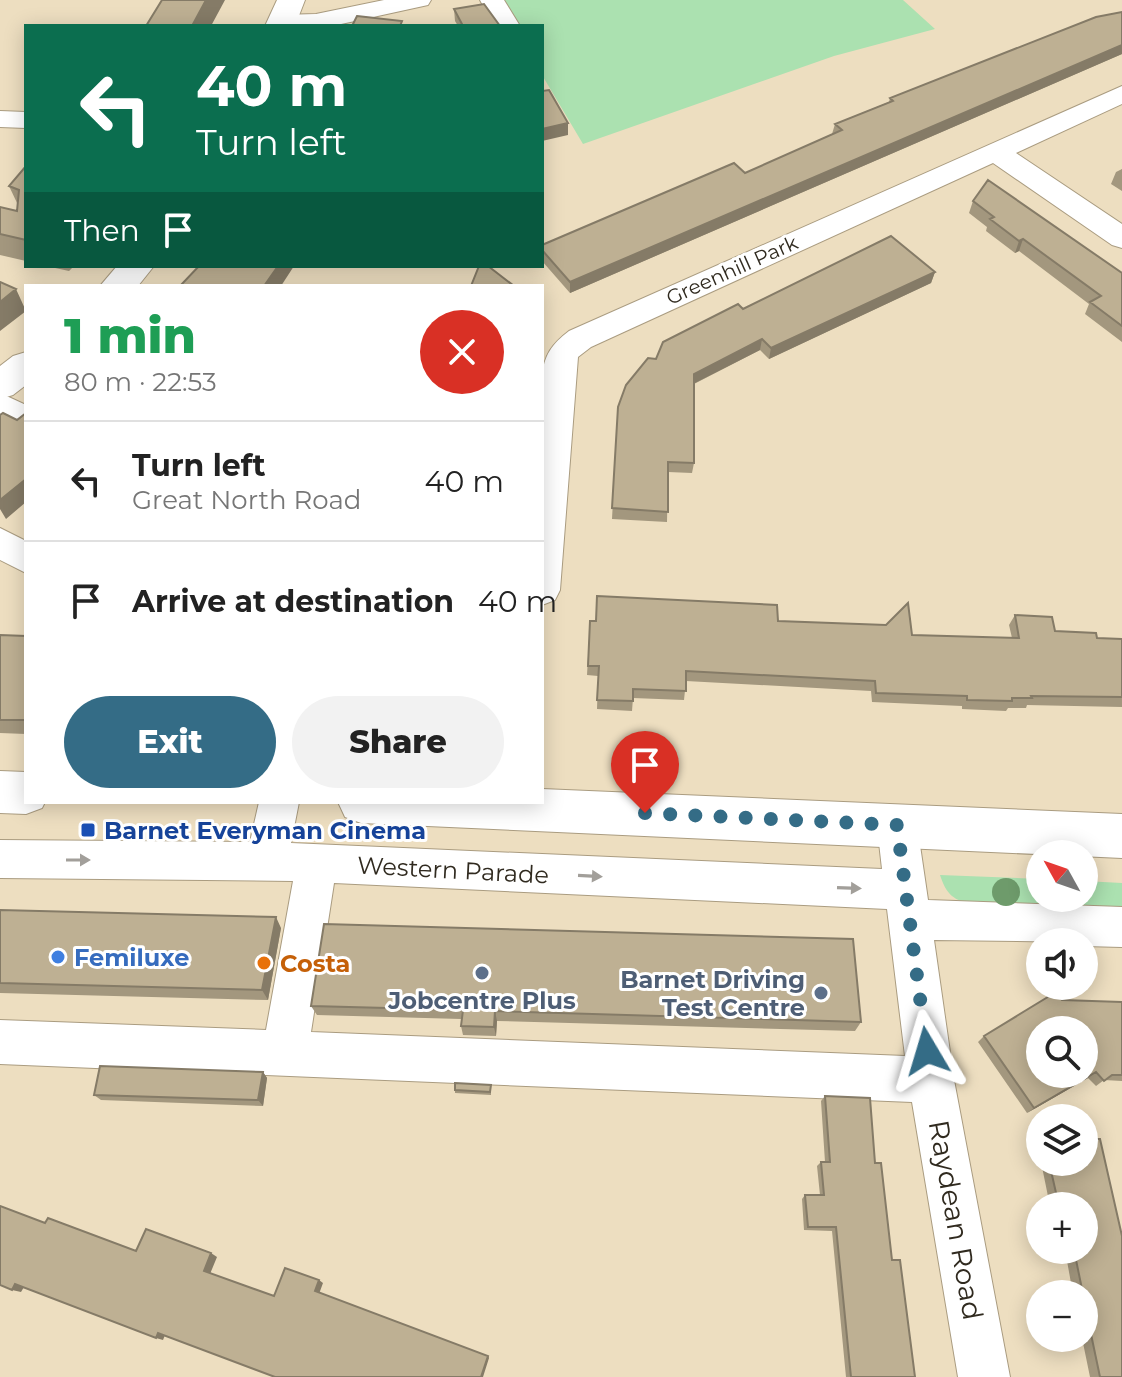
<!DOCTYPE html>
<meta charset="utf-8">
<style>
:root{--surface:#fff;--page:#f2f2f2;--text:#222;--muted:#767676;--line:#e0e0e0;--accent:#346c86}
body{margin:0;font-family:Montserrat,sans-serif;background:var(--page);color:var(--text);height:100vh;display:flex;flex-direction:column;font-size:30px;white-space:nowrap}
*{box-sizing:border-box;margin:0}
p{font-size:26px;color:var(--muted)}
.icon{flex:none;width:44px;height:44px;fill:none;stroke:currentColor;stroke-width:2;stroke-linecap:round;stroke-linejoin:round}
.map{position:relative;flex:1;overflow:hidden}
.drawer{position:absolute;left:24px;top:284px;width:520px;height:520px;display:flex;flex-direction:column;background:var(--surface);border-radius:0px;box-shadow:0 4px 20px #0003}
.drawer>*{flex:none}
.guide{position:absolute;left:24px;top:24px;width:520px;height:244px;border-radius:0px;box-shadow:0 4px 20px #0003;background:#0b6e4f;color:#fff;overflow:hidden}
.needle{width:52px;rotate:310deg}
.controls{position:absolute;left:1026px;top:840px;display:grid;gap:16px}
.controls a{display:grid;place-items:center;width:72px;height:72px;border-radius:50%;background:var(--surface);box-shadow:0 4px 20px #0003;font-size:40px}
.pin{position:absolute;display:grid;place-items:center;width:68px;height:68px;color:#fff;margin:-82px -34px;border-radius:50% 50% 50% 0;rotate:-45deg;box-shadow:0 0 8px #0007}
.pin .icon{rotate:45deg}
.me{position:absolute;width:88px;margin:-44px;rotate:353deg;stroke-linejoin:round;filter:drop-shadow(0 0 6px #0008)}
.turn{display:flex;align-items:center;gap:28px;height:168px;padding:0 40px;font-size:36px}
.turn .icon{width:104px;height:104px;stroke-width:2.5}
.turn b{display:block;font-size:56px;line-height:68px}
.then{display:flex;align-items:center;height:76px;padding:0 40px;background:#0003;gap:16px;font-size:30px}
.round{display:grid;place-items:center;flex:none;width:84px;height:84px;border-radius:42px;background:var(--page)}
.headline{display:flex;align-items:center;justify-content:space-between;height:136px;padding:0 40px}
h1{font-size:48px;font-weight:800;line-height:60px;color:#1e9e55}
.button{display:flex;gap:16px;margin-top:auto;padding:16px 40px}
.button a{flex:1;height:92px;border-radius:48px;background:var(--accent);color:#fff;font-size:32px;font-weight:800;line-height:92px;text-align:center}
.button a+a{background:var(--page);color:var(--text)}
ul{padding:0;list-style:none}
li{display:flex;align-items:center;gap:24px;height:120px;padding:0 40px;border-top:2px solid var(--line)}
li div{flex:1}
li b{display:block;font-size:30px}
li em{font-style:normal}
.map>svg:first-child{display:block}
.green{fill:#abe1b0}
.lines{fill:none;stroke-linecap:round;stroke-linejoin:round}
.minor-casing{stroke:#aa9c80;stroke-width:2}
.major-casing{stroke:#aa9c80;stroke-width:2}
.minor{fill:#fff;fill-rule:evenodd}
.major{fill:#fff;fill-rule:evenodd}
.tree{fill:#6e9b6b}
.wall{fill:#a3977e}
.shaded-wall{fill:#857b67}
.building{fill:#beb093;stroke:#857b67;stroke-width:2;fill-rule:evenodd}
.oneway{fill:#a29f9a}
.route{stroke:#346c86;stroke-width:14;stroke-dasharray:0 25.2}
.transit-dot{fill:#1a4fb4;stroke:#fff;stroke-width:3}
.shop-dot{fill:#3f7fe0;stroke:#fff;stroke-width:3}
.food-dot{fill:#e8710a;stroke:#fff;stroke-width:3}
.service-dot{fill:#5c6f8a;stroke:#fff;stroke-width:3}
.labels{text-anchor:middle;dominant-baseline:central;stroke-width:6;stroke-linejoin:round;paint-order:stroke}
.far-street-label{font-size:20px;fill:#302a1f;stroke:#fff}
.transit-label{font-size:24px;font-weight:bold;fill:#164399;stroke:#fff;text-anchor:start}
.street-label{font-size:24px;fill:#302a1f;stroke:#fff}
.shop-label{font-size:24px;font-weight:bold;fill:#366cbe;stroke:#fff;text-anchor:start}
.food-label{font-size:24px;font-weight:bold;fill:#c56008;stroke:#fff;text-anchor:start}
.service-label{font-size:24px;font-weight:bold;fill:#4e5e75;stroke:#fff;text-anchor:end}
.near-street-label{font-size:28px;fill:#302a1f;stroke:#fff}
</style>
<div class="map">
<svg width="1122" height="1377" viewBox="0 0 1122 1377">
<rect width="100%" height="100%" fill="#eddec0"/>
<path class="green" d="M 498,0 L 903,0 L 935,29 L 834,56 L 583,144 L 542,75 L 542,26 L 513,26 Z
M 940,875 L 1040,879 L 1040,898 L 1084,898 L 1084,881 L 1122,883 L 1122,910 L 966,903 C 950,898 945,890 940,875 Z"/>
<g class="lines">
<defs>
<path id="minor" d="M 384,0 L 431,0 L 428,5 L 332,26 L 271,26 L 268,23 L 281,15 L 316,14 Z
M 480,0 L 504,0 L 520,26 L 494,26 Z
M 1122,86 L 1122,104 L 1016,153 L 1122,224 L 1122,248 L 1112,245 L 993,163 L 591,347 L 578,357 L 560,590 L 555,600 L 542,605 L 542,377 C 544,355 552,344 569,331 Z
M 0,111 L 26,112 L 26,128 L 0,127 Z
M 0,393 L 26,405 L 26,433 L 0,421 Z
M 0,528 L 26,541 L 26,573 L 0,560 Z
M 259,802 L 299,802 L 291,843 L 882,869 L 877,825 L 883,812 L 897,807 L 911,812 L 917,825 L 928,900 L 1122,907 L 1122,947 L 1084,946 L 1084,942 L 934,940 L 954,1080 L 1010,1377 L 958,1377 L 912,1102 L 0,1064 L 0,1020 L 266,1030 L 293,881 L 0,878 L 0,840 L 250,842 ZM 334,883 L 887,909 L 905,1056 L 311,1032 Z"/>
<path id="major" d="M 277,0 L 305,0 L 295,26 L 265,26 Z
M 117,266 L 154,266 L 138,286 L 100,286 Z
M 26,352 L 26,385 L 13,395 L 0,399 L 0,366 L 13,356 Z
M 0,771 L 26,772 L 26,802 L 45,802 L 42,808 L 26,814 L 0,813 Z
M 542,789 L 1122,814 L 1122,858 L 361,823 L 345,817 L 338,802 L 542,802 Z"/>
</defs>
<use href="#minor" class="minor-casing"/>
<use href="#major" class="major-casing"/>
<use href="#minor" class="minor"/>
<use href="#major" class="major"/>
</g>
<circle class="tree" cx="1006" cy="892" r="14"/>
<path class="wall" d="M 454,9 L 500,26 L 458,26 L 455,21 Z
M 1122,12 L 1122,54 L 570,293 L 542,261 L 542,245 L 745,173 L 832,134 L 835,124 L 889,102 L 890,98 Z
M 26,166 L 26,261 L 0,255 L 0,207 L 17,211 L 18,205 L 9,186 Z
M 1122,169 L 1122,191 L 1111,184 L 1116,172 Z
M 973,201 L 1122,273 L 1122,342 L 1085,314 L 1089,304 L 1019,251 L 1015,253 L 986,231 L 987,227 L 969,213 Z
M 46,266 L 74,266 L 69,271 Z
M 935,272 L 931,283 L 769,359 L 760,350 L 694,384 L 694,463 L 692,473 L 668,472 L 667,522 L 612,519 L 618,407 L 656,359 Z
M 1015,615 L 1055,631 L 1097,638 L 1122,639 L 1122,707 L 1027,705 L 1026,708 L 1008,708 L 1006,711 L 962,709 L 962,706 L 872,702 L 871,691 L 686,681 L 684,700 L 633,698 L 632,711 L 597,709 L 598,676 L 587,675 L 590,621 L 778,621 L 886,625 L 912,635 L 1012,638 L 1009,625 Z
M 0,635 L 26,636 L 26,734 L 0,733 Z
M 0,910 L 281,928 L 268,1000 L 0,993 Z
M 1062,1000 L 1122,1002 L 1122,1081 L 1104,1080 L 1096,1086 L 1088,1078 L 1027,1113 L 978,1042 L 984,1036 Z
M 311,1006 L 861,1022 L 855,1031 L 497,1021 L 496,1036 L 463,1035 L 461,1026 L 461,1019 L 317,1015 Z
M 263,1072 L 267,1078 L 263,1106 L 101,1100 L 94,1095 Z
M 491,1085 L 491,1095 L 455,1093 L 455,1090 Z
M 825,1096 L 875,1163 L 892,1260 L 915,1377 L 846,1377 L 832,1231 L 804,1230 L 802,1199 L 805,1195 L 820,1195 L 817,1166 L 821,1162 L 825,1162 L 821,1101 Z
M 1040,1142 L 1040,1158 L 1037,1144 Z
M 1041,1162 L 1084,1162 L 1122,1377 L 1090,1377 L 1082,1338 L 1084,1338 L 1084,1294 L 1073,1294 L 1065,1250 L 1084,1250 L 1084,1206 L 1050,1206 Z"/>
<path class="shaded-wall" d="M 206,0 L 225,0 L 211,26 L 192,26 Z
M 1122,45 L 1122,54 L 570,293 L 570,282 Z
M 568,123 L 568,135 L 542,141 L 542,129 Z
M 1023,239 L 1019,251 L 1015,253 L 1019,241 Z
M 278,266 L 294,266 L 281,286 L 264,286 Z
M 935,272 L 931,283 L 769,359 L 771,348 Z
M 16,289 L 26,311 L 0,331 L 0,302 Z
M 762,339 L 760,350 L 693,384 L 694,374 Z
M 26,479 L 26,502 L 6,519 L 0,509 L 0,500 Z
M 276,917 L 281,928 L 268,1000 L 262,990 Z
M 495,1011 L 497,1021 L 496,1036 L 494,1027 Z
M 263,1072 L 267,1078 L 263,1106 L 258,1100 Z
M 1096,1072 L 1088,1078 L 1027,1113 L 1034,1108 Z
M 211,1253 L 217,1257 L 210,1274 L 204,1271 Z
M 319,1280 L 323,1283 L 319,1294 L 315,1291 Z
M 15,1284 L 24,1287 L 21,1292 L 12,1290 Z
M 158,1333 L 165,1335 L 163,1340 L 156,1338 Z
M 488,1356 L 489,1358 L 483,1377 L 481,1377 Z"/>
<path class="building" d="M 162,0 L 206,0 L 192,26 L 146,26 Z
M 484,4 L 500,26 L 463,26 L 454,9 Z
M 1122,12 L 1122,45 L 570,282 L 542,250 L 542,245 L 734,163 L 745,173 L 842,130 L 835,124 L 893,101 L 890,98 L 1096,17 Z
M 357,16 L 402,21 L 400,26 L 352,26 Z
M 549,90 L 568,123 L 542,129 L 542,91 Z
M 26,166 L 26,240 L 0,234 L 0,207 L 17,211 L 19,190 L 9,186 Z
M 988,180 L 1122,273 L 1122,326 L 1090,302 L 1101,296 L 1023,239 L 1019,241 L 990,219 L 994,217 L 973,201 Z
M 891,236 L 935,272 L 771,348 L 762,339 L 694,374 L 694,463 L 668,462 L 668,512 L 612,508 L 618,407 L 626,385 L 648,358 L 656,359 L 663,342 L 738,304 L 743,309 Z
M 199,266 L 278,266 L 264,286 L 180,286 Z
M 479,266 L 488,266 L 514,286 L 471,286 Z
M 0,282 L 16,289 L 0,302 Z
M 3,413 L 17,420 L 26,413 L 26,479 L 0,500 L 0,415 Z
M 597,596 L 777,605 L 778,621 L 886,625 L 908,603 L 912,635 L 1019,638 L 1015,615 L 1052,617 L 1055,631 L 1096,633 L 1097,638 L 1122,639 L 1122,697 L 1031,696 L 1032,698 L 1012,698 L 1012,701 L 967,700 L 967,696 L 876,693 L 875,681 L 686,671 L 686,691 L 633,689 L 633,701 L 597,700 L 599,666 L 588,666 L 590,621 L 596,621 Z
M 0,635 L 26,636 L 26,720 L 0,720 Z
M 0,910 L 276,917 L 262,990 L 0,983 Z
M 324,924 L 853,939 L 861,1022 L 495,1011 L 494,1027 L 461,1026 L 463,1010 L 311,1006 Z
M 1056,992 L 1062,1000 L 1122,1002 L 1122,1075 L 1112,1075 L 1104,1081 L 1096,1072 L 1034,1108 L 984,1036 ZM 1040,1030 L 1084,1030 L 1084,1074 L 1040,1074 Z
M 100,1066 L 263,1072 L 258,1100 L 94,1095 Z
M 455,1083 L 491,1085 L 490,1092 L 455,1090 Z
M 825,1096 L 870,1098 L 875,1163 L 881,1163 L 892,1260 L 900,1260 L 915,1377 L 851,1377 L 836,1227 L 808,1227 L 805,1195 L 824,1195 L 821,1162 L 830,1162 Z
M 1084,1139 L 1100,1139 L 1122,1236 L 1122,1377 L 1100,1377 L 1084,1301 L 1084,1294 L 1083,1294 L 1074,1250 L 1084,1250 L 1084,1206 L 1059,1206 L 1049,1162 L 1084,1162 Z
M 0,1206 L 45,1223 L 48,1218 L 136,1251 L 146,1229 L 211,1253 L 204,1271 L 274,1296 L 285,1268 L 319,1280 L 315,1291 L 488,1356 L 481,1377 L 275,1377 L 158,1333 L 156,1338 L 15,1284 L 12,1290 L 0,1285 Z"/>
<defs><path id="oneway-solid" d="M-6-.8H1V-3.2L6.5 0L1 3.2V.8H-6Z" transform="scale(2)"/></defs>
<g class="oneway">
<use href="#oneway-solid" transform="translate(78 860)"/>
<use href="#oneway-solid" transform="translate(590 876) rotate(3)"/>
<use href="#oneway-solid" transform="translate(849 888) rotate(2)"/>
</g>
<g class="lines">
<path class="route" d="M 645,813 L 897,825 L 927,1051"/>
</g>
<rect class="transit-dot" x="80" y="822" width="16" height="16" rx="4"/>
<circle class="shop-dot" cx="58" cy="957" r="8"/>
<circle class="food-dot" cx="264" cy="963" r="8"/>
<g class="service-dot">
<circle cx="482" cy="973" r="8"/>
<circle cx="821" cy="993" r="8"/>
</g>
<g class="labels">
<g class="far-street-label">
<text transform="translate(732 270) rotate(-24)">Greenhill Park</text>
</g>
<g class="transit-label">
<text x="104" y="830">Barnet Everyman Cinema</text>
</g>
<g class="street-label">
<text transform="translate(453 870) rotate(3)">Western Parade</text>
</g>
<g class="shop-label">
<text x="74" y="957">Femiluxe</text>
</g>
<g class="food-label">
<text x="280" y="963">Costa</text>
</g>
<g class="service-label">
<text x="805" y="979">Barnet Driving<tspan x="805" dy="28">Test Centre</tspan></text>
<text x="482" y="1000" text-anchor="middle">Jobcentre Plus</text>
</g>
<g class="near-street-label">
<text transform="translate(956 1220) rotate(80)">Raydean Road</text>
</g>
</g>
</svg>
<div class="controls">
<a><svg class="needle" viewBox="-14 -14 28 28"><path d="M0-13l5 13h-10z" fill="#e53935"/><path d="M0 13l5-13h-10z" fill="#767676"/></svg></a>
<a><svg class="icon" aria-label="sound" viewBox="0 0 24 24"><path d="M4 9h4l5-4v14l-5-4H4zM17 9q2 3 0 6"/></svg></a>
<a><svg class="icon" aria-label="search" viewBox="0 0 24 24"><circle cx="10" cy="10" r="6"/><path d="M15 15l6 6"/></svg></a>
<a><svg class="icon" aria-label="layers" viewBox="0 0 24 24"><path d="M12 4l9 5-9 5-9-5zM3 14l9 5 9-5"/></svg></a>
<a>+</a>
<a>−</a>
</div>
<div class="pin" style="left:645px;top:813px;background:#d93025"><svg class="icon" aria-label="arrive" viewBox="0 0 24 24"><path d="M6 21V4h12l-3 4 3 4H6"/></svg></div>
<svg class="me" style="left:927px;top:1051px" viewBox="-20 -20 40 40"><path d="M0-17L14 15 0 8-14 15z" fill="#346c86" stroke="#fff" stroke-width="4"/></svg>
<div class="guide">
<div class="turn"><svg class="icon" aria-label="left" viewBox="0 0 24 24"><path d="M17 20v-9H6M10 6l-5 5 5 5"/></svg><div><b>40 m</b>Turn left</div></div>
<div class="then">Then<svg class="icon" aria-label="arrive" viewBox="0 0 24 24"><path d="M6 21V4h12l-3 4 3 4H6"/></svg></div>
</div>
<section class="drawer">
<div class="headline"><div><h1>1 min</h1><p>80 m · 22:53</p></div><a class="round" style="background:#d93025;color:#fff"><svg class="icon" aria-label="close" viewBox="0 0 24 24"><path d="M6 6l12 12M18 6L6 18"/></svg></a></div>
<ul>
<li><svg class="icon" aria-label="left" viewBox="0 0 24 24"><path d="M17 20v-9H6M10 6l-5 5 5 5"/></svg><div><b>Turn left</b><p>Great North Road</p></div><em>40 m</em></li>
<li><svg class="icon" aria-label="arrive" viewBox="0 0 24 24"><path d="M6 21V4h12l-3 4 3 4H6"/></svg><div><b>Arrive at destination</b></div><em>40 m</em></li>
</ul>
<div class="button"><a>Exit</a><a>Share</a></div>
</section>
</div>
